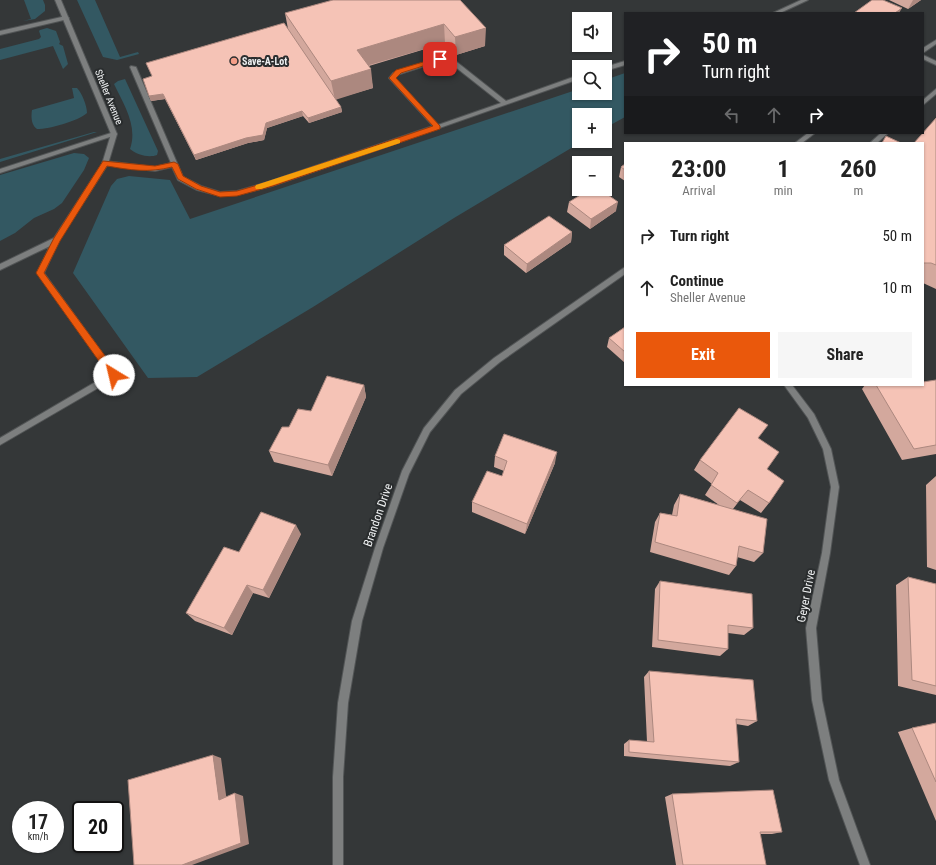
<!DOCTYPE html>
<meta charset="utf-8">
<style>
:root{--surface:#fff;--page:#f6f6f6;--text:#222;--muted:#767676;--accent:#ea580c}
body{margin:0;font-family:"Roboto Condensed",sans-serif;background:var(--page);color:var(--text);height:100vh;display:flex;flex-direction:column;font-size:15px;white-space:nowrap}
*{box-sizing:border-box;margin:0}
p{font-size:13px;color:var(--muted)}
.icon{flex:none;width:22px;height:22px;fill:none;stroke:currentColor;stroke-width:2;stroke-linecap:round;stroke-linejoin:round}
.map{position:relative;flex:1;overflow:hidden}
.drawer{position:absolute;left:624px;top:142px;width:300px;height:244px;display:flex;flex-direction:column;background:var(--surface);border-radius:0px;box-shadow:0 1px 3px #0004}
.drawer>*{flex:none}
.hud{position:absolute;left:624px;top:12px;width:300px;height:122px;border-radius:0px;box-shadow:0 1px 3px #0004;background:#202124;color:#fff;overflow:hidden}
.buttons{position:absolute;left:572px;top:12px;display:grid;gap:8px}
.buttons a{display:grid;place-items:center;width:40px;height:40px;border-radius:0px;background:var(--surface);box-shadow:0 1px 3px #0004;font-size:20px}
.speed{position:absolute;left:12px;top:801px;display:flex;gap:8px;font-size:20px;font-weight:700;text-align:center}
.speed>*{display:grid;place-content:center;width:52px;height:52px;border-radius:50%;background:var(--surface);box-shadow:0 1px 3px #0004;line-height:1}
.speed small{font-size:10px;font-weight:400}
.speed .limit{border:2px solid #111;border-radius:6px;background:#fff;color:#111}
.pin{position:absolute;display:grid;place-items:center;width:34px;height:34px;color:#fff;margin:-17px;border-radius:8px;box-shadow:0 2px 6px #0006}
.me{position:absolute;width:44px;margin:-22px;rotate:324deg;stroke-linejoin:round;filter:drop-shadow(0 0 3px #0008)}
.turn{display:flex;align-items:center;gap:14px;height:84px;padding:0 12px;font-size:18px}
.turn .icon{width:52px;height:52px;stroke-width:2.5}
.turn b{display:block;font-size:28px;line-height:34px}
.lanes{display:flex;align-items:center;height:38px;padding:0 12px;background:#0003;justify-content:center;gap:20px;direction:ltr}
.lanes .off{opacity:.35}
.eta{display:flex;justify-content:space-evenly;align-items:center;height:68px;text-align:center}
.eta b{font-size:24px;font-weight:700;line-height:28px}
.primary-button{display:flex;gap:8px;margin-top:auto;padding:8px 12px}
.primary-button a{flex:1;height:46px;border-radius:0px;background:var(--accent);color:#fff;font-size:16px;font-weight:700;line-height:46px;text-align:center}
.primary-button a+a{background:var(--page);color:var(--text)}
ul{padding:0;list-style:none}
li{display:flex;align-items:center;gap:12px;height:52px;padding:0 12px}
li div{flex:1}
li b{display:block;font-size:15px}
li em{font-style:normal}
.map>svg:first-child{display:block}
.green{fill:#335862}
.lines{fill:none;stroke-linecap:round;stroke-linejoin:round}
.service-casing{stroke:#525556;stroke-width:2}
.minor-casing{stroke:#525556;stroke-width:2}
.service{fill:#7d7f7f;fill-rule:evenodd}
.minor{fill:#7d7f7f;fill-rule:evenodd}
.wall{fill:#d3a89d}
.shaded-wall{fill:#ac887f}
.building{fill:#f5c3b6;stroke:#ac887f}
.route{fill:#ea580c;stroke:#983908}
.slow{fill:#f59e0b}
.poi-dot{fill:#f49e88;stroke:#2a2d2e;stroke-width:1.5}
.labels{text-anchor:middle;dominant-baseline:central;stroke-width:4;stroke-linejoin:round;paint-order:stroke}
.far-poi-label{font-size:10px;font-weight:bold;fill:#eef0f1;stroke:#2a2d2e;text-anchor:start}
.far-street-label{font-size:10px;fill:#eef0f1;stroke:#2a2d2e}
.street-label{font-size:12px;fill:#eef0f1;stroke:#2a2d2e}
</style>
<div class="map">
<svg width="936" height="865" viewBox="0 0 936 865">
<rect width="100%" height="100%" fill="#343738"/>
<path class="green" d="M 24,0 L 43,0 L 45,5 L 45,11 L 35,19 L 23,21 L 31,19 Z
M 77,0 L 95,0 L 120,57 L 138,52 L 139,54 L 117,60 L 103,57 Z
M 47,28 L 56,31 L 60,42 L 59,44 L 63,46 L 68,64 L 63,69 L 53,46 L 0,60 L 0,49 L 39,39 L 41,37 L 39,31 L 40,30 Z
M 625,73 L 625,117 L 605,128 L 605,115 L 579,115 L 579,141 L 583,141 L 454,218 L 313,307 L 197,377 L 148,378 L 73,273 L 111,186 L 117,179 L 129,176 L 170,180 L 190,219 L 579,89 L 579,93 L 605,93 L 605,80 Z
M 125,79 L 158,151 L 157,155 C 149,158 137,155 130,149 C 138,126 124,105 114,84 L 118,81 Z
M 72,88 L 77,88 C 82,93 87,106 87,113 C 78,121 50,129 37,129 C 31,125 31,116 32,110 L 74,98 Z
M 94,132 L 97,132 L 0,162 L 0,159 Z
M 74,153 L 84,154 L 89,158 L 84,170 L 62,203 L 54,209 L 34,218 L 15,233 L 0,241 L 0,175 Z"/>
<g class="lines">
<defs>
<path id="service" d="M 801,0 L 808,0 L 780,13 L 773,13 Z
M 66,16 L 69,18 L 68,19 L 0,35 L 0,31 Z
M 923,55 L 936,61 L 936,65 L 923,59 Z
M 440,57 L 453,59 L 506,101 L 579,75 L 579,79 L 374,151 L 272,186 L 237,195 L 220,196 L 197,190 L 178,180 L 172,167 L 155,171 L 105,165 L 102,163 L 105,161 L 155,167 L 171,163 L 130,67 L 131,66 L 136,67 L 183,177 L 201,186 L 220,192 L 237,191 L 268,182 L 433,126 L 389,78 L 393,73 ZM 440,61 L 449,62 L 501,103 L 438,125 L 395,78 L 397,75 Z
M 625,61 L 625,65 L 605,71 L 605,67 Z
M 936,89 L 936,94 L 923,105 L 923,100 Z
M 114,132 L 117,134 L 116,135 L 0,173 L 0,169 Z
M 881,133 L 888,133 L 877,143 L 870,143 Z
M 54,238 L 56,238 L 59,240 L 44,273 L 118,375 L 117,377 L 0,445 L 0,438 L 109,374 L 37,273 L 50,246 L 0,270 L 0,264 Z"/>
<path id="minor" d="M 55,0 L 61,0 L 117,134 L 108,164 L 58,242 L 56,242 L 53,240 L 54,238 L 102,164 L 111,134 Z
M 936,40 L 936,44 L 923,53 L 923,48 Z
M 808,133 L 815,133 L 802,143 L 795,143 Z
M 625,267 L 625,274 L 500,362 L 461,394 L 430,432 L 409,474 L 383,548 L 362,621 L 348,703 L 343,777 L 343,865 L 333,865 L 333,777 L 338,703 L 352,621 L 375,548 L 402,471 L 424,428 L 455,390 L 494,358 Z
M 784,385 L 792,385 L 814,414 L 831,449 L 839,487 L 830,553 L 816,628 L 822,700 L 839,780 L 870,865 L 860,865 L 829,780 L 812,700 L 806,628 L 822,553 L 831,487 L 823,449 L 808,418 Z"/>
</defs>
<use href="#service" class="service-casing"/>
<use href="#minor" class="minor-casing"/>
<use href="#service" class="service"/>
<use href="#minor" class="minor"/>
</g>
<path class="wall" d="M 460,0 L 485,46 L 456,55 L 445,43 L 369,66 L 373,88 L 335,99 L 341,107 L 342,112 L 309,123 L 303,116 L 267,128 L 264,140 L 248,143 L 196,160 L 165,99 L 151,101 L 149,96 L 152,76 L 288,29 L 285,13 Z
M 889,0 L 921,0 L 908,9 Z
M 936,118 L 936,289 L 923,283 L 923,143 Z
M 625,164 L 625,181 L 619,177 L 621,167 Z
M 569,202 L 616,211 L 590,229 L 567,212 Z
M 572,232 L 571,242 L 526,273 L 504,255 L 504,245 Z
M 625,327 L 625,363 L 607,347 L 609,338 Z
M 936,380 L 936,454 L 902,460 L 862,389 L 865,385 L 923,385 Z
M 364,385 L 366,397 L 332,476 L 274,462 L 269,451 L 289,427 L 311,411 Z
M 758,439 L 767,469 L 769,503 L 761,513 L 740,500 L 733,509 L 763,553 L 754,562 L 737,557 L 736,566 L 729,575 L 650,552 L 655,522 L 660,513 L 672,515 L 674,505 L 680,494 L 719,505 L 705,495 L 712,484 L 694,470 L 700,460 Z
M 495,456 L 555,463 L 525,534 L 472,512 L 472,502 L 502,476 L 504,471 L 494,467 Z
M 936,476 L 936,570 L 927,567 L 926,485 Z
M 301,534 L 269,598 L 253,593 L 232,635 L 195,621 L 186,613 L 239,552 Z
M 908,577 L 936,584 L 936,695 L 898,686 L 896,585 Z
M 660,581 L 753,628 L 744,635 L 728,633 L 728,649 L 720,656 L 652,647 L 655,589 Z
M 649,671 L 757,721 L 748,726 L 736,724 L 739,762 L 730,766 L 624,756 L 624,744 L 629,740 L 647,742 L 644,677 Z
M 936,723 L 936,821 L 898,732 L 912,728 Z
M 672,794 L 782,832 L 772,834 L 760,834 L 766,865 L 676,865 L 665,797 Z"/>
<path class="shaded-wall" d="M 913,0 L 921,0 L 908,9 Z
M 902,8 L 899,13 L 895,13 Z
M 444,24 L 445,43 L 359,68 L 357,50 Z
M 486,28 L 485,46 L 456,55 L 455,37 Z
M 371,69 L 373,88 L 335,100 L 331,81 Z
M 163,94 L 165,99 L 151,101 L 149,96 Z
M 341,107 L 342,112 L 309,123 L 308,118 Z
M 302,111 L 303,116 L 267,128 L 264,140 L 248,143 L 196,160 L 194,155 L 266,123 Z
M 618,202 L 616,211 L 590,229 L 591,219 Z
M 572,232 L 571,242 L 526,273 L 527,264 Z
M 364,385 L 366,397 L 332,476 L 328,465 Z
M 557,452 L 555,463 L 525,534 L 527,524 Z
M 296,525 L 301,534 L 269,598 L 263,590 Z
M 247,585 L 253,593 L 232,635 L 224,628 Z
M 213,755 L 221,758 L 227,802 L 219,800 Z
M 235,793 L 243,796 L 249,844 L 192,865 L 182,865 Z"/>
<path class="building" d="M 333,0 L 460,0 L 486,28 L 455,37 L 444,24 L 357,50 L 371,69 L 331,81 L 285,13 Z
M 872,0 L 883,0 L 902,8 L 895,13 L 854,13 Z
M 284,23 L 341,107 L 308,118 L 302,111 L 266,123 L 263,135 L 246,138 L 194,155 L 163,94 L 149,96 L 143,79 L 152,76 L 146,63 Z
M 936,118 L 936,265 L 931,263 L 923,263 L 923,143 L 914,143 Z
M 886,136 L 901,143 L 882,143 Z
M 625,164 L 625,170 L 621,167 Z
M 590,189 L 600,189 L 618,202 L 591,219 L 569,202 Z
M 549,216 L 572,232 L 527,264 L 504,245 Z
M 625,327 L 625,352 L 609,338 Z
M 327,376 L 364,385 L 328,465 L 269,451 L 282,427 L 289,427 L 298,409 L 311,411 Z
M 936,380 L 936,445 L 914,449 L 876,385 L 923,385 L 923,382 Z
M 739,408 L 768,425 L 758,438 L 779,452 L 767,469 L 784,481 L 769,503 L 748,490 L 737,503 L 711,485 L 718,473 L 700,460 Z
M 504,434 L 557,452 L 527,524 L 472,502 L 487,471 L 502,476 L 507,461 L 495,456 Z
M 680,494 L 767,519 L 763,553 L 739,546 L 736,566 L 655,542 L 660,513 L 677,516 Z
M 261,512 L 296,525 L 263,590 L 247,585 L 224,628 L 186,613 L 224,547 L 239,552 Z
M 908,577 L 936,584 L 936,686 L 912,680 Z
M 660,581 L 752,594 L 753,628 L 728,625 L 728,649 L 658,640 Z
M 649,671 L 753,680 L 757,721 L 736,719 L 739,762 L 629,752 L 629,740 L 654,742 Z
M 936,723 L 936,782 L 912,728 Z
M 213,755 L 219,800 L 235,793 L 241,843 L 182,865 L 134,865 L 128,780 Z
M 773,790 L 782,832 L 760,832 L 766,865 L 683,865 L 672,794 Z"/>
<path class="route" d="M 440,57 L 442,57 L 442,60 L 401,73 L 396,78 L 440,126 L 440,129 L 273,186 L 237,196 L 220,197 L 196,189 L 178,179 L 172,167 C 148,173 131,170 107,166 L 60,241 L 44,273 L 117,372 L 118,375 L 117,378 L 111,378 L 36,273 L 54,238 L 103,161 L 155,166 L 174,162 L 178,164 L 183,176 L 201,186 L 220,192 L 237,191 L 268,182 L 433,126 L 389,78 L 396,70 Z"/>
<path class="slow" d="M 397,139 L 400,140 L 400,143 L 261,189 L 256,189 L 255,187 L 256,185 Z"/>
<circle class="poi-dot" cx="234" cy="61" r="4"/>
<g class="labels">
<g class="far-poi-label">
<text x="242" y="61">Save-A-Lot</text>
</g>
<g class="far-street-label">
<text transform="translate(109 97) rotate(68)">Sheller Avenue</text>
</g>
<g class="street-label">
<text transform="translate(378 515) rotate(-71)">Brandon Drive</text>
<text transform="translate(806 596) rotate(-79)">Geyer Drive</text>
</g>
</g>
</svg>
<div class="buttons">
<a><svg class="icon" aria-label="sound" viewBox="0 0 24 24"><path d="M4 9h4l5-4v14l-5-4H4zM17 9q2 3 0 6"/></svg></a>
<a><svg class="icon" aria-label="search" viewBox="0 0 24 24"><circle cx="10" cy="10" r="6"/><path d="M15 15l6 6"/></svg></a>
<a>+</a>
<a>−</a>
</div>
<div class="speed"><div>17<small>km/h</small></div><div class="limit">20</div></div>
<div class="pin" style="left:440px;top:59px;background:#d93025"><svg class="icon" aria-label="arrive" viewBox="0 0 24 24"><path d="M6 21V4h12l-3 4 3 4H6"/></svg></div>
<svg class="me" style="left:114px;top:375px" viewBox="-20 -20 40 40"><circle r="19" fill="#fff"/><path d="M0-13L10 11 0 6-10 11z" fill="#ea580c"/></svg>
<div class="hud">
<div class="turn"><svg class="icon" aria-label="right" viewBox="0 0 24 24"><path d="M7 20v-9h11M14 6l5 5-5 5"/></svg><div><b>50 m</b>Turn right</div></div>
<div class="lanes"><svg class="icon off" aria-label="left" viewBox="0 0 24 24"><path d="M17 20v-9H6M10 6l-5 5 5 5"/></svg><svg class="icon off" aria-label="ahead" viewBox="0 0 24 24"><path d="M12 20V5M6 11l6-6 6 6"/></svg><svg class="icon" aria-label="right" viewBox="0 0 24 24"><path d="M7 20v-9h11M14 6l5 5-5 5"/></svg></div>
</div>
<section class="drawer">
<div class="eta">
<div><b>23:00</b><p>Arrival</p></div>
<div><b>1</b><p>min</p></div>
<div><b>260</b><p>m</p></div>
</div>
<ul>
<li><svg class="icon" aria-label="right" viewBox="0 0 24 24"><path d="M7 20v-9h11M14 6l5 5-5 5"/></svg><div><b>Turn right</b></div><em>50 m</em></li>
<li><svg class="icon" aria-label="ahead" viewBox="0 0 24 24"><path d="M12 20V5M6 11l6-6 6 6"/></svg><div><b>Continue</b><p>Sheller Avenue</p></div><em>10 m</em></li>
</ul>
<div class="primary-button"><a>Exit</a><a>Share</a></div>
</section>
</div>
